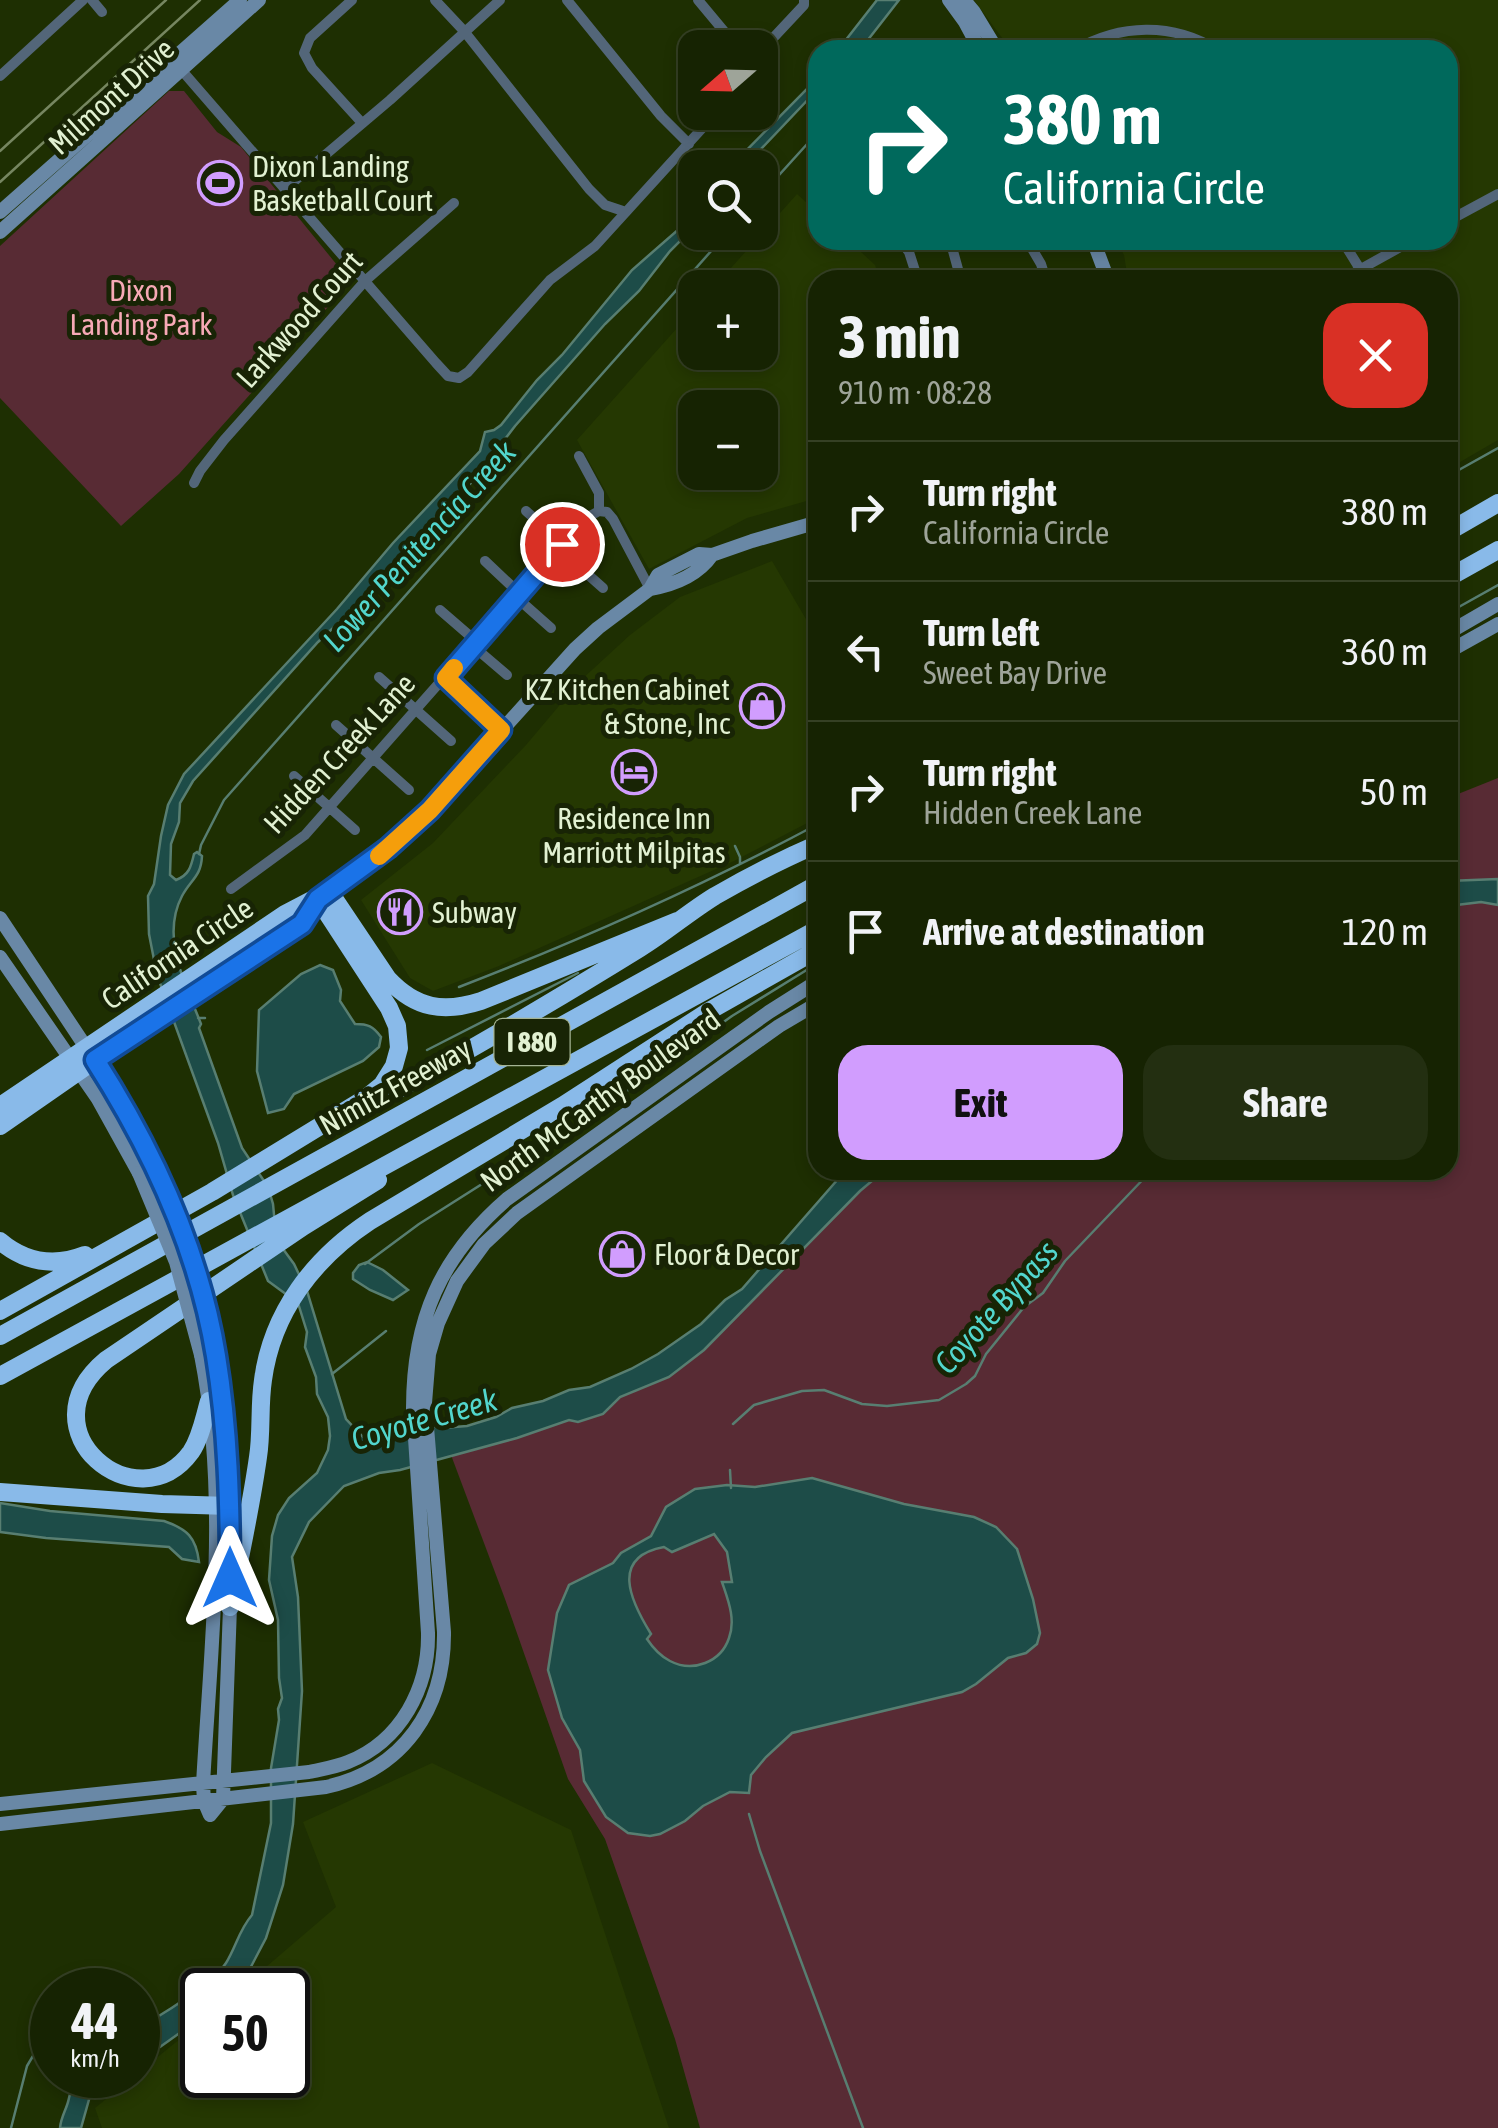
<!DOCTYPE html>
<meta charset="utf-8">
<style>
:root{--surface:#162302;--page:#232f11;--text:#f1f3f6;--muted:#9ea499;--line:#354024;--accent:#d19dfe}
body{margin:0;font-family:"Asap Condensed",sans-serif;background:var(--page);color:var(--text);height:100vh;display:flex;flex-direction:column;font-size:38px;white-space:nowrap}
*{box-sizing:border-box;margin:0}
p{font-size:32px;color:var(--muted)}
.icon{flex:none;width:55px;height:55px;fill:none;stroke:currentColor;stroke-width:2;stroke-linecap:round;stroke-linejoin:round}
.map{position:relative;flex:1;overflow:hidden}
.side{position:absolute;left:808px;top:270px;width:650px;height:910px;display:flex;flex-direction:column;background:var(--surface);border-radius:30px;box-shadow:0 5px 15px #0003,0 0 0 2px var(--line)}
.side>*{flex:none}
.hud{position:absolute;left:808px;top:40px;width:650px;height:210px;border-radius:30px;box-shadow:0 5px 15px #0003,0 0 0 2px var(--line);background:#00695c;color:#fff;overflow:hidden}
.needle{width:65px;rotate:250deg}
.fabs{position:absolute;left:678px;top:30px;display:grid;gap:20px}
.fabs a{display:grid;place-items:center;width:100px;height:100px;border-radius:20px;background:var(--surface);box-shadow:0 5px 15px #0003,0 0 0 2px var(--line);font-size:50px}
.speed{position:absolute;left:30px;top:1968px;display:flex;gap:20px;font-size:50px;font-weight:700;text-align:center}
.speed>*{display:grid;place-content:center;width:130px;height:130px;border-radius:50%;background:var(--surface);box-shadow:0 5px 15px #0003,0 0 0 2px var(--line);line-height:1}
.speed small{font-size:25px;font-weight:400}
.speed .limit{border:5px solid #111;border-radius:15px;background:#fff;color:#111}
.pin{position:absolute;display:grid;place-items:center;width:85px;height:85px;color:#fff;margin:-42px;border:5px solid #fff;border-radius:50%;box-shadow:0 2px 10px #0007}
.me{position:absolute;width:110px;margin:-55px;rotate:0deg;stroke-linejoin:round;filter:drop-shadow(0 0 8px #0008)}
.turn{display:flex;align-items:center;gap:35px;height:210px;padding:0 30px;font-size:45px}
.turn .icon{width:130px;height:130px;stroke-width:2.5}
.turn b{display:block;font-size:70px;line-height:85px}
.round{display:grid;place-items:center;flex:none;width:105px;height:105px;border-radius:30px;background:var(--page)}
.summary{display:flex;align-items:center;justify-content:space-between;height:170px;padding:0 30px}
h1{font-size:60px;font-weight:700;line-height:75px}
.button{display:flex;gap:20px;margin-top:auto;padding:20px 30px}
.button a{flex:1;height:115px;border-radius:30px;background:var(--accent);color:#111;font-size:40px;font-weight:700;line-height:115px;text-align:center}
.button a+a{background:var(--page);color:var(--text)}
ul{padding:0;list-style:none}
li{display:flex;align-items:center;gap:30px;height:140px;padding:0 30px;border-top:2px solid var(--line)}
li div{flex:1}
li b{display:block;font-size:38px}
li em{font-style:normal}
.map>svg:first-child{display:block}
.built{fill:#253802;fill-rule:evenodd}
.green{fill:#582b34}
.water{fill:#1d4c48;stroke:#587e71;stroke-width:2.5;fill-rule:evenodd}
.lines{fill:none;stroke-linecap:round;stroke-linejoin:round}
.stream{stroke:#587e71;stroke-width:2.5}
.street{stroke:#536679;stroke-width:10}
.secondary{stroke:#6988a6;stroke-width:14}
.highway{stroke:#89bae9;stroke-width:18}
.rail{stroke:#768660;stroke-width:2.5}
.secondary-bridge{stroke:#6988a6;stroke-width:14}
.route-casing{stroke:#114b97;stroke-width:25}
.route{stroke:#1a73e8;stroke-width:18}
.slow{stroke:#f59e0b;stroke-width:18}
.labels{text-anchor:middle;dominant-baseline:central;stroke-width:10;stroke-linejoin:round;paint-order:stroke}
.shield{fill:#182405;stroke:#a5b494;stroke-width:2.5}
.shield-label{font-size:28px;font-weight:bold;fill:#e2f1d2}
.street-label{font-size:30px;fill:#e2f1d2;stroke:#182405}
.poi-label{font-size:30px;fill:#e2f1d2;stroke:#182405;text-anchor:start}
.park-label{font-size:30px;fill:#f7a9b6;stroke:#182405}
.water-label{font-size:32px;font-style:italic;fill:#52d6cd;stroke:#182405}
</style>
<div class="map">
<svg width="1498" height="2128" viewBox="0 0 1498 2128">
<rect width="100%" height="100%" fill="#1e2f02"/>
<path class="built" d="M 974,0 L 1498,0 L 1498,440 L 1448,469 L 1448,280 L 1128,280 L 1124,255 L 1116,240 L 1448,240 L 1448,50 L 1011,50 Z
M 797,194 L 817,212 L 818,240 L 848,240 L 875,265 L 880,280 L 818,280 L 817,498 L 747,518 L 649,569 L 577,440 L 695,308 L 695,352 L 760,352 L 760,288 L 714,287 ZM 695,408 L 760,408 L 760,472 L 695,472 Z
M 772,561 L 817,638 L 817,818 L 734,861 L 499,966 L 433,991 L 410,978 L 361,900 L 433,843 L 526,745 L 580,681 L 630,635 L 680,597 Z
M 432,1763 L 571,1830 L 669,2128 L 102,2128 L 95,2108 L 202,2021 L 202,2075 L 288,2075 L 288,1990 L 239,1990 L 336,1907 L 303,1822 Z"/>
<path class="green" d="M 169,91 L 184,91 L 217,132 L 241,147 L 346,276 L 344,289 L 179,474 L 121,526 L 0,398 L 0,246 Z
M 1498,778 L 1498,2128 L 700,2128 L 675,2039 L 605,1839 L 568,1779 L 505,1599 L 451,1455 L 517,1438 L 569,1420 L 602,1414 L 620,1397 L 669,1377 L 704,1350 L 860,1191 L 885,1170 L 1448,1170 L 1448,798 Z"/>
<path class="water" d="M 877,0 L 899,0 L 860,50 L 838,50 Z
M 817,76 L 817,90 L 744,167 L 730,167 L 806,90 Z
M 695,215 L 695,226 L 670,251 L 639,291 L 605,324 L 515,426 L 473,481 L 427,526 L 398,563 L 385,572 L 346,616 L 318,642 L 193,781 L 180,803 L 179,822 L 171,844 L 170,875 L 176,880 C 189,875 191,867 194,854 L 197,852 L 202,856 C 201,877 191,879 182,896 C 160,938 186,985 201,1024 L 199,1028 L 242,1148 L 268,1187 L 273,1204 L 275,1225 L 283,1249 L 294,1264 L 307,1291 L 346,1419 L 363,1437 L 377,1434 L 397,1437 L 423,1425 L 442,1428 L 467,1426 L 496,1417 L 512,1408 L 543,1401 L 569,1390 L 590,1387 L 631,1369 L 658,1354 L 701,1324 L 725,1300 L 742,1289 L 846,1170 L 885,1170 L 860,1191 L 704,1350 L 669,1377 L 620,1397 L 603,1414 L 578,1422 L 569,1420 L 517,1438 L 400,1470 L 379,1473 L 344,1486 L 309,1522 L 292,1557 L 298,1597 L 302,1691 L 293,1824 L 283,1885 L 266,1938 L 244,1980 L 232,1990 L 202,1990 L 202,2017 L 160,2047 L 138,2059 L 138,2027 C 160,2017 213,1983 226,1963 C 236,1947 239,1930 252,1915 L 271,1823 L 271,1768 L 279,1720 L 278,1709 L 282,1698 L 279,1678 L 278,1620 L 269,1580 L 272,1536 L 278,1515 L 289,1498 L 317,1473 L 328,1450 L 330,1436 L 328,1417 L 317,1394 L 316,1377 L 305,1347 L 307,1332 L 298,1303 L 268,1281 L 233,1195 L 218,1143 L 157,975 L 149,934 L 148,896 L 154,884 L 161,836 L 168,805 L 184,774 L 337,609 L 393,543 L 480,451 L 485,432 L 494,430 L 501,425 L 537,380 L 562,355 L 632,270 Z
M 1498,879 L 1498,905 L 1481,902 L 1448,906 L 1448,881 Z
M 320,965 L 333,970 L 341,990 L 340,1001 L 355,1024 C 368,1024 373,1026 381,1037 L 379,1047 L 363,1061 L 294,1094 L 284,1109 L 268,1113 L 257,1071 L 259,1010 L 301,974 Z
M 367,1262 L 383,1270 L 408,1290 L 393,1300 L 370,1290 L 353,1279 L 353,1273 L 359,1265 Z
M 812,1478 L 904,1504 L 974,1517 L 996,1527 L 1017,1549 L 1033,1599 L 1040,1633 L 1037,1644 L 1026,1653 L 1008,1658 L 976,1684 L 962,1692 L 792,1733 L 766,1757 L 751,1775 L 749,1793 L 730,1792 L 703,1806 L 685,1821 L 660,1834 L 650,1836 L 628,1833 L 606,1817 L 584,1781 L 580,1750 L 562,1718 L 548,1670 L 557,1613 L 569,1585 L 613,1563 L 621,1553 L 651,1536 L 666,1507 L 695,1489 L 727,1485 L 755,1487 ZM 714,1534 L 727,1552 L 732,1582 L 722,1582 C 728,1600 736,1619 729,1638 C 721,1662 693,1673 670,1661 C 660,1656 653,1648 647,1639 L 651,1634 C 630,1600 610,1557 664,1547 L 672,1552 Z
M 0,1503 L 50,1511 L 164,1521 C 187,1529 196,1537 199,1562 L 182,1559 L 169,1547 L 46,1538 L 0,1532 Z
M 76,2075 L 108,2075 L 92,2089 L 81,2128 L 60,2128 C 61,2116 67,2109 69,2098 C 72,2088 71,2083 76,2075 Z"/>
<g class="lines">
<path class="stream" d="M 760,196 L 818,132
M 1448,476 L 1498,448
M 1448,613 L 1498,585
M 735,846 L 740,857 L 740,863
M 199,854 L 201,845 L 224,800 L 728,232
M 459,987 C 581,940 702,886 818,824
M 198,1018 L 205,1018
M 427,1050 L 578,973
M 365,1264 L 419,1224 L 610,1103 L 732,1016 L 818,963
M 332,1374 L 386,1331
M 733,1424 L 754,1405 L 802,1391 L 824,1390 L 862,1404 L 887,1406 L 939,1400 L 966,1384 L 975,1376 L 986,1354 L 1024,1307 L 1043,1293 L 1065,1261 L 1152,1170
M 730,1470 L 731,1488
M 749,1814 L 760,1851 L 863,2128
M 11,2128 L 27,2066 L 52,2024"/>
<path class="street" d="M 92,0 L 102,12
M 352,0 L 310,38 L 304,53 L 312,68 L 362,123
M 435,0 L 464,31 L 589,189 L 605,205 L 626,212
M 567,0 L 661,116 L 689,144
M 698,0 L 738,48
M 1075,50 C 1120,24 1172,22 1217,50
M 760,52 L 804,5 L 804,0
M 178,66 L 436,363 L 448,376 L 459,378 L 468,372 L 550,280 L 595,246 L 717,112
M 0,76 L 83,0
M 285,189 L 390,100 L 500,0
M 1448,221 L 1498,194
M 900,240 L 909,252 L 918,280
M 950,240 L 961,280
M 1027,240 L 1041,264 L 1046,280
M 1342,240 L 1360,269
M 1341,280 L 1413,240
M 579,456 L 599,493 L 599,511 L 607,512 L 613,519 L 650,589
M 194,483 L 200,471 L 224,440 L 365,281 L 454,203
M 526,511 L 562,543
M 558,548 L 603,588
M 485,561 L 519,593
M 516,597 L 551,628
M 440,610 L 477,642
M 473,646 L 507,675
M 379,677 L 451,741
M 446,677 L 501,730
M 336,725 L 409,790
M 294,776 L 355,830
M 231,889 L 305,835 L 583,520 L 599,511"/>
<path class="secondary" d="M 949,0 L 965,22 L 980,50
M 964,0 L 974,12 L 997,50
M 0,212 L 240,0
M 0,232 L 259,0
M 1093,240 L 1108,280
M 650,589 C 673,585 698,575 712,555
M 1448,633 L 1498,604
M 1448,652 L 1498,624
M 329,891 L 398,840 L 430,810 L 575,649 L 598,628 L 650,589 L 658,575 L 699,554 L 712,555 L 752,541 L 818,522
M 0,918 L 115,1091 L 153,1164
M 0,957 L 98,1099 L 139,1173
M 201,1355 C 229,1496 211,1642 203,1784 L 204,1801 L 210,1815 L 223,1799 L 230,1607 L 229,1467 L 216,1354
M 0,1804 L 309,1772 C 322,1769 336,1767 348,1762 C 401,1741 429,1688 428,1633 L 413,1408 C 413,1320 440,1257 507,1199 L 769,1012 L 818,981
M 0,1824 L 326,1787 C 403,1770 445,1709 444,1632 L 425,1403 L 429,1354 L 438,1323 L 457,1281 L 484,1244 L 517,1213 L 779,1026 L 818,1003"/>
<path class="highway" d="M 1448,532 L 1498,503
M 1448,578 L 1498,550
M 369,1105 C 461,1056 551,1003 640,948 C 666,932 689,912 715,896 C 748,877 783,859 818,844
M 0,1106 L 285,914 L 329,891 L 388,979 C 416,1009 444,1013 481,1001 L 677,921
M 0,1126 L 95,1060 L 302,924 L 317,899
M 0,1241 C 26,1263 54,1267 85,1255
M 0,1311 L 212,1192 L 366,1098 L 382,1085 L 394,1066 L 399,1048 L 397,1026 L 389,1008 L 318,899
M 0,1336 L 818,884
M 0,1376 L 818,929
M 209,1401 C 204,1418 201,1437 191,1452 C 138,1525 21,1431 106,1360 L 304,1226 L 378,1180
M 0,1492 L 162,1504 L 230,1506
M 230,1607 C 240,1557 251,1507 258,1457 C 262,1432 259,1406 263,1380 C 272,1312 314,1258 370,1221 L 562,1106 L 709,1011 L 808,955 L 818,942"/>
<path class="rail" d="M 0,151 L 166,0
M 0,182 L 200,0"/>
<path class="secondary-bridge" d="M 153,1164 C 179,1226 201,1288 216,1354
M 139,1173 L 176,1262 L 201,1355"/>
</g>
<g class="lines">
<defs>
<path id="route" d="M 230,1578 C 230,1503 228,1430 216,1356 C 199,1251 152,1149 95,1060 L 302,924 L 318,899 L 388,848 L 430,810 L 501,730 L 446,678 L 562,544"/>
</defs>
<use href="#route" class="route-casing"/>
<use href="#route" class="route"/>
<path class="slow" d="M 379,856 L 430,810 L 501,730 L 446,678 L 454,668"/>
</g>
<defs>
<symbol id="stadium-ring" viewBox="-11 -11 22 22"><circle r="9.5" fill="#182405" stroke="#d19dfe" stroke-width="1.5"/><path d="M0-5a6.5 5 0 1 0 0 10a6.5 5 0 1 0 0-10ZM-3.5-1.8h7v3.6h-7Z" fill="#d19dfe"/></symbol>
<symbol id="shop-ring" viewBox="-11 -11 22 22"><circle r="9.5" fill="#182405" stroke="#d19dfe" stroke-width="1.5"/><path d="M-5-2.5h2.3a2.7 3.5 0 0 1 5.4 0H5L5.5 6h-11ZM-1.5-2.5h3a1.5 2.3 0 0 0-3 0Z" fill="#d19dfe"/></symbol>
<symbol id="hotel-ring" viewBox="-11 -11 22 22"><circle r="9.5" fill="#182405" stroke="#d19dfe" stroke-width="1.5"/><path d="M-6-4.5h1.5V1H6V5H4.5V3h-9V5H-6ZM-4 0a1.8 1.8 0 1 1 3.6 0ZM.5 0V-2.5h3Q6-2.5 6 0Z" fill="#d19dfe"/></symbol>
<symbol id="restaurant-ring" viewBox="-11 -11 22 22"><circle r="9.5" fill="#182405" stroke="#d19dfe" stroke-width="1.5"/><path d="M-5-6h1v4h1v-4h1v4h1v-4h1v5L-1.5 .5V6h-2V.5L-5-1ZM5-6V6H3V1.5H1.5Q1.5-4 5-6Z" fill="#d19dfe"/></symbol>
</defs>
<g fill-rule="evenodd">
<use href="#stadium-ring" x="195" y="158" width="50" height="50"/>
<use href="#shop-ring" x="737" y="681" width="50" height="50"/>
<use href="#hotel-ring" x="609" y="747" width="50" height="50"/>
<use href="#restaurant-ring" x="375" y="887" width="50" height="50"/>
<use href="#shop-ring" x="597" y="1229" width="50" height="50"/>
</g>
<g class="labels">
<rect class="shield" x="494.5" y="1019" width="75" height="46" rx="8"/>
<g class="shield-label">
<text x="532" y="1042">I 880</text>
</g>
<g class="street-label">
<text transform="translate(111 96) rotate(-42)">Milmont Drive</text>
<text transform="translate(299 319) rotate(-48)">Larkwood Court</text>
<text transform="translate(339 753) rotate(-47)">Hidden Creek Lane</text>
<text transform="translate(177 953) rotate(-34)">California Circle</text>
<text transform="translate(395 1086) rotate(-29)">Nimitz Freeway</text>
<text transform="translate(600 1100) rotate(-36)">North McCarthy Boulevard</text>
</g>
<g class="poi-label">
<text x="252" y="166">Dixon Landing<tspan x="252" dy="34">Basketball Court</tspan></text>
<text x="730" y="689" text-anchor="end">KZ Kitchen Cabinet<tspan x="730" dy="34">&amp; Stone, Inc</tspan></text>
<text x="634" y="818" text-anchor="middle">Residence Inn<tspan x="634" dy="34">Marriott Milpitas</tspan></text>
<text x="432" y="912">Subway</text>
<text x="654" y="1254">Floor &amp; Decor</text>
</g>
<g class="park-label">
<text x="141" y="290">Dixon<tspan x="141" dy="34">Landing Park</tspan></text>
</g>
<g class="water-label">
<text transform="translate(419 546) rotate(-48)">Lower Penitencia Creek</text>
<text transform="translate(996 1307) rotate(-48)">Coyote Bypass</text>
<text transform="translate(424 1419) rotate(-16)">Coyote Creek</text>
</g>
</g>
</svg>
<div class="fabs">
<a><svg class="needle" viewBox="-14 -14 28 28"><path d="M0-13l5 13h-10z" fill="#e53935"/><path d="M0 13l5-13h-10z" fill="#9ea499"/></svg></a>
<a><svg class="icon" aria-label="search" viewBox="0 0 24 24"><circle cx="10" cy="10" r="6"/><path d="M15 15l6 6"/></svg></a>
<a>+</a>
<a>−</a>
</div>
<div class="speed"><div>44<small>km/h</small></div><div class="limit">50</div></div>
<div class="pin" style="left:562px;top:544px;background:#d93025"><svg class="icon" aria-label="arrive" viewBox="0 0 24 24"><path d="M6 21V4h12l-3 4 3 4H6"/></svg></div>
<svg class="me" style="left:230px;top:1578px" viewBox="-20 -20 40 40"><path d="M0-17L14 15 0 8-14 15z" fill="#1a73e8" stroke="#fff" stroke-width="4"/></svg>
<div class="hud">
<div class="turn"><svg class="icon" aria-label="right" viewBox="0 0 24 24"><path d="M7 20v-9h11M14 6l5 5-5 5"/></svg><div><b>380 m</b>California Circle</div></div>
</div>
<section class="side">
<div class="summary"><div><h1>3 min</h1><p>910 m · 08:28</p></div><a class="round" style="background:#d93025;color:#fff"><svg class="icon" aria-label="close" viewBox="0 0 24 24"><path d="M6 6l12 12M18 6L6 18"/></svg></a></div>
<ul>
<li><svg class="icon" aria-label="right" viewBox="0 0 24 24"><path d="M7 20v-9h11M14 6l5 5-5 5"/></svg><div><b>Turn right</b><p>California Circle</p></div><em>380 m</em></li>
<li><svg class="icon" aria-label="left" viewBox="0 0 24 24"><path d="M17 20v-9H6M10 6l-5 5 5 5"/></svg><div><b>Turn left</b><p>Sweet Bay Drive</p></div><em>360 m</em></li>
<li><svg class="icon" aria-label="right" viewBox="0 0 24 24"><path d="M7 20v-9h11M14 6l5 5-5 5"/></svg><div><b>Turn right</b><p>Hidden Creek Lane</p></div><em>50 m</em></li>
<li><svg class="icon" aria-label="arrive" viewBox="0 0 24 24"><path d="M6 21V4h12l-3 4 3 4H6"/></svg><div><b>Arrive at destination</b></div><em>120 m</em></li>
</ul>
<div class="button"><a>Exit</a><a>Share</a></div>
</section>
</div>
